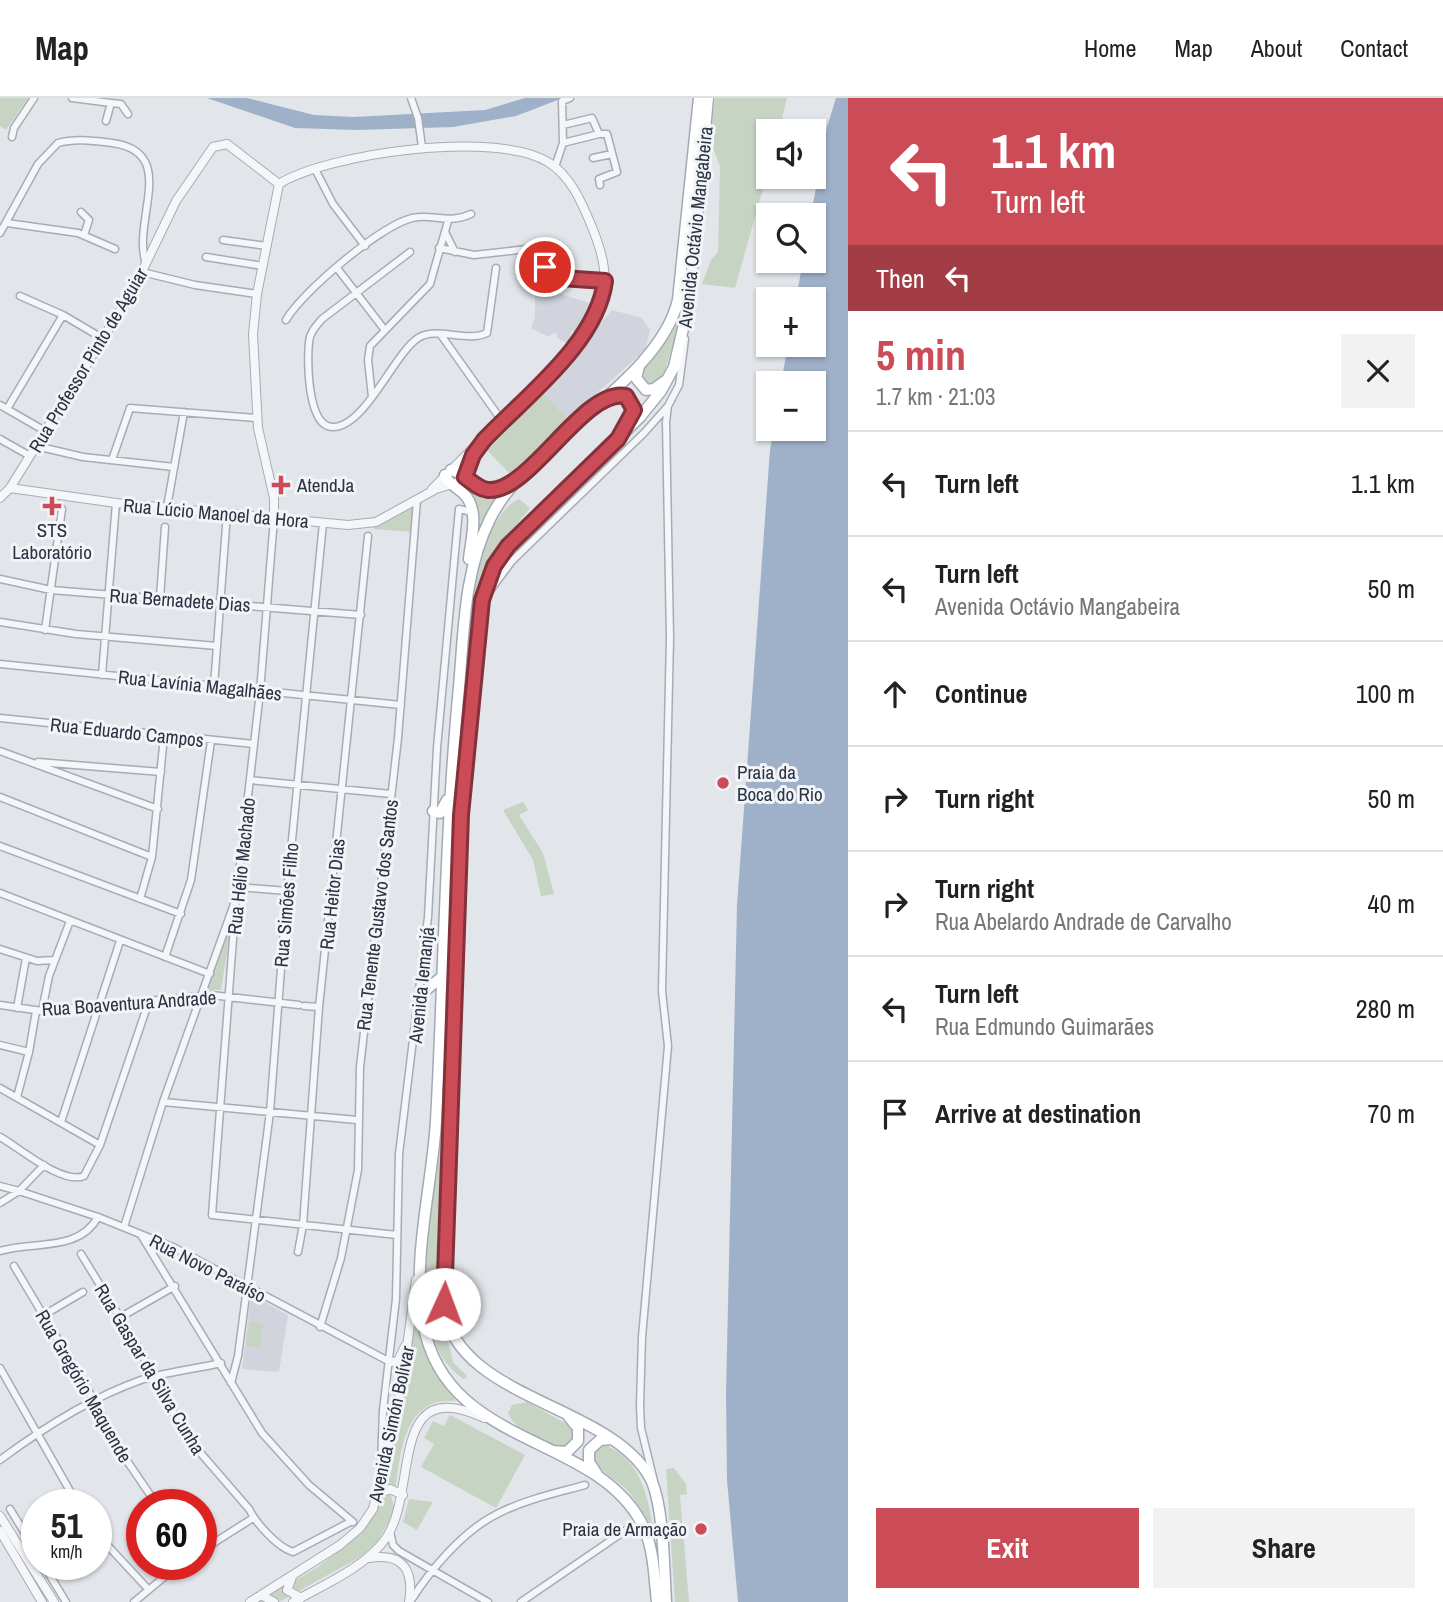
<!DOCTYPE html>
<meta charset="utf-8">
<style>
:root{--surface:#fff;--page:#f2f2f2;--text:#222;--muted:#767676;--line:#e0e0e0;--accent:#cb4c57}
body{margin:0;font-family:"Archivo Narrow",sans-serif;background:var(--page);color:var(--text);height:100vh;display:flex;flex-direction:column;font-size:26px;white-space:nowrap}
*{box-sizing:border-box;margin:0}
p{font-size:23px;color:var(--muted)}
.icon{flex:none;width:38px;height:38px;fill:none;stroke:currentColor;stroke-width:2;stroke-linecap:round;stroke-linejoin:round}
.map{position:relative;flex:1;overflow:hidden}
.details{display:flex;flex-direction:column;background:var(--surface);width:595px}
.details>*{flex:none}
.banner{background:#cb4c57;color:#fff;overflow:hidden}
.fabs{position:absolute;left:756px;top:21px;display:grid;gap:14px}
.fabs a{display:grid;place-items:center;width:70px;height:70px;border-radius:0px;background:var(--surface);box-shadow:0 2px 5px #0004;font-size:35px}
.speed{position:absolute;left:21px;top:1391px;display:flex;gap:14px;font-size:35px;font-weight:700;text-align:center}
.speed>*{display:grid;place-content:center;width:91px;height:91px;border-radius:50%;background:var(--surface);box-shadow:0 2px 5px #0004;line-height:1}
.speed small{font-size:18px;font-weight:400}
.speed .limit{border:10px solid #d22;background:#fff;color:#111}
.pin{position:absolute;display:grid;place-items:center;width:60px;height:60px;color:#fff;margin:-30px;border:4px solid #fff;border-radius:50%;box-shadow:0 2px 7px #0007}
.me{position:absolute;width:77px;margin:-38px;rotate:2deg;stroke-linejoin:round;filter:drop-shadow(0 0 5px #0008)}
.turn{display:flex;align-items:center;gap:24px;height:147px;padding:0 28px;font-size:32px}
.turn .icon{width:91px;height:91px;stroke-width:2.5}
.turn b{display:block;font-size:49px;line-height:60px}
.then{display:flex;align-items:center;height:66px;padding:0 28px;background:#0003;gap:14px;font-size:26px}
.round{display:grid;place-items:center;flex:none;width:74px;height:74px;border-radius:0px;background:var(--page)}
.headline{display:flex;align-items:center;justify-content:space-between;height:119px;padding:0 28px}
h1{font-size:42px;font-weight:700;line-height:52px;color:var(--accent)}
.button{display:flex;gap:14px;margin-top:auto;padding:14px 28px}
.button a{flex:1;height:80px;border-radius:0px;background:var(--accent);color:#fff;font-size:28px;font-weight:700;line-height:80px;text-align:center}
.button a+a{background:var(--page);color:var(--text)}
ul{padding:0;list-style:none}
li{display:flex;align-items:center;gap:21px;height:105px;padding:0 28px;border-top:2px solid var(--line)}
li div{flex:1}
li b{display:block;font-size:26px}
li em{font-style:normal}
header{display:flex;align-items:center;gap:42px;box-sizing:border-box;height:98px;padding:0 35px;background:var(--surface);border-bottom:2px solid var(--line)}
header strong{font-size:33px}
nav{display:flex;gap:38px;margin-inline-start:auto;font-size:24px}
main{display:flex;flex:1;min-height:0}
.map>svg:first-child{display:block}
.built{fill:#d1d4dc}
.green{fill:#c7d4c4}
.water{fill:#9fb1c9}
.lines{fill:none;stroke-linecap:round;stroke-linejoin:round}
.minor-casing{stroke:#a7acb4;stroke-width:9}
.tertiary-casing{stroke:#a7acb4;stroke-width:10}
.primary-casing{stroke:#a2a9b6;stroke-width:13}
.minor{stroke:#f5f6f9;stroke-width:6}
.tertiary{stroke:#f5f6f9;stroke-width:8}
.primary{stroke:#fff;stroke-width:10}
.route-casing{stroke:#843139;stroke-width:18}
.route{stroke:#cb4c57;stroke-width:12}
.poi-dot{fill:#cb4c57;stroke:#f2f4f8;stroke-width:2.5}
.labels{text-anchor:middle;dominant-baseline:central;stroke-width:6;stroke-linejoin:round;paint-order:stroke}
.street-label{font-size:19px;fill:#2b3242;stroke:#f2f4f8}
.poi-label{font-size:19px;fill:#2b3242;stroke:#f2f4f8;text-anchor:start}
</style>
<header>
<strong>Map</strong>
<nav><a>Home</a><a>Map</a><a>About</a><a>Contact</a></nav>
</header>
<main>
<div class="map">
<svg width="848" height="1504" viewBox="0 0 848 1504">
<rect width="100%" height="100%" fill="#e2e5ea"/>
<path class="built" d="M 540,195 L 561,196 L 592,206 L 587,218 L 576,233 L 572,233 L 570,238 L 574,241 L 569,246 L 557,240 L 558,236 L 553,235 L 549,239 L 531,230 L 535,220 L 535,197 Z
M 612,212 L 642,220 L 650,232 L 645,252 L 568,321 L 542,294 Z
M 251,1197 L 288,1217 L 279,1274 L 242,1271 Z"/>
<path class="green" d="M 0,0 L 28,0 L 6,32 L 0,28 Z
M 703,0 L 684,210 L 663,279 L 649,289 L 640,280 L 642,273 L 671,237 L 681,210 Z
M 715,0 L 787,0 L 779,33 L 768,33 L 768,73 L 735,190 L 702,186 L 711,162 L 718,154 L 720,68 L 713,50 L 712,27 Z
M 542,294 L 568,321 L 511,377 L 485,350 Z
M 468,383 L 503,393 L 477,441 C 478,421 482,402 463,389 Z
M 519,401 L 530,410 L 499,449 L 479,493 L 474,519 L 456,698 L 440,1209 L 453,1264 L 467,1278 L 464,1281 C 440,1266 429,1237 426,1209 C 419,1148 439,1086 442,1025 C 449,884 449,743 462,602 C 465,566 466,528 472,492 C 477,465 493,412 519,401 Z
M 414,408 L 413,434 L 374,431 L 374,429 Z
M 523,704 L 528,712 L 519,717 L 543,755 L 554,796 L 541,798 L 533,762 L 503,712 Z
M 229,824 L 232,824 L 221,892 L 207,892 Z
M 416,1220 C 423,1253 436,1277 456,1303 C 406,1299 401,1349 396,1388 L 383,1387 Z
M 250,1224 L 263,1226 L 260,1250 L 246,1248 Z
M 527,1304 L 572,1329 L 576,1339 L 568,1349 C 547,1348 517,1335 508,1315 L 512,1307 Z
M 450,1317 L 525,1357 L 496,1410 L 421,1369 L 434,1346 L 424,1340 L 433,1323 L 444,1328 Z
M 606,1347 C 647,1366 649,1409 656,1449 C 649,1429 642,1410 629,1394 C 616,1379 598,1376 592,1356 L 597,1349 Z
M 674,1370 L 686,1386 L 687,1396 L 680,1397 L 689,1504 L 675,1504 L 666,1371 Z
M 390,1394 L 394,1409 L 389,1423 L 378,1443 L 362,1458 L 279,1504 L 257,1504 L 318,1469 L 361,1436 L 382,1397 Z
M 409,1401 L 433,1404 L 417,1432 L 403,1424 Z"/>
<path class="water" d="M 207,0 L 247,0 L 314,17 L 354,19 L 485,12 L 525,0 L 563,0 L 516,18 L 453,29 L 357,32 L 295,30 Z
M 836,0 L 848,0 L 848,1504 L 738,1504 L 727,1382 L 726,1296 L 737,807 L 770,352 L 774,331 L 814,331 L 814,285 L 781,285 L 788,247 L 814,247 L 814,201 L 796,201 L 803,163 L 814,163 L 814,117 L 811,117 L 827,29 Z"/>
<g class="lines">
<defs>
<path id="minor" d="M 72,0 L 111,5 L 106,23
M 411,0 L 418,20 L 422,49
M 111,5 L 121,6 L 128,16
M 563,27 L 592,20 L 599,36 L 607,36 L 617,74 L 599,81 L 600,87
M 12,39 L 14,30 L 34,0
M 563,45 L 599,36
M 593,60 L 612,56
M 555,69 L 563,45 L 562,3 L 570,0
M 315,71 L 333,106 L 365,148
M 81,114 L 89,122 L 84,137
M 7,125 L 78,135 L 115,151
M 445,134 L 455,154
M 0,135 L 38,66 L 58,45 C 75,40 95,43 112,45 C 180,54 131,122 146,166
M 223,142 L 267,148
M 439,150 L 474,157 L 527,151 L 555,178 L 605,183
M 410,154 L 322,221 C 316,228 310,234 309,244 C 307,262 307,331 334,329 C 366,327 394,256 418,240 C 437,228 466,245 487,235 L 496,170
M 206,159 L 263,168
M 337,170 L 384,231
M 142,174 L 195,187 L 257,196
M 20,198 L 63,217 L 102,240
M 286,222 C 303,193 380,128 412,120 C 434,115 447,127 471,116
M 441,237 L 502,323
M 372,299 L 368,262 L 370,248 L 430,186 L 448,123
M 0,307 L 45,333
M 7,311 L 63,217
M 0,341 L 30,358
M 36,348 L 83,359 L 174,369
M 112,362 L 130,310 L 257,320
M 167,409 L 184,314
M 274,420 L 260,594 L 236,802 L 212,1117 L 397,1137
M 0,481 L 51,492 L 361,517
M 489,494 L 512,463 L 644,335 L 668,308 L 679,287 L 685,241
M 160,500 L 165,429
M 0,524 L 76,536 L 217,548
M 45,532 L 62,411
M 0,566 L 401,607
M 102,577 L 116,405
M 214,588 L 227,415
M 0,620 L 254,646
M 0,653 L 158,711
M 38,664 L 161,674
M 250,682 L 391,696
M 0,699 L 152,759
M 0,748 L 181,816
M 238,789 L 287,793
M 0,795 L 210,876
M 140,801 L 152,759 L 164,638
M 0,851 L 37,863 L 55,862
M 165,859 L 191,782 L 211,643
M 0,907 L 42,913 L 211,897 L 299,907
M 304,908 L 319,909
M 17,910 L 26,860
M 42,913 L 49,878 L 70,823
M 0,947 L 29,954
M 0,990 L 100,1047
M 17,999 L 29,954 L 36,913
M 163,1004 L 357,1022
M 61,1024 L 120,843
M 0,1039 C 20,1050 62,1087 84,1078 L 100,1047 L 149,903
M 0,1088 L 19,1093 L 44,1067
M 0,1105 L 19,1093 L 98,1119 L 175,1150 L 390,1264
M 124,1129 L 163,1004 L 234,806
M 141,1137 L 262,1335 L 309,1387 L 353,1424
M 0,1153 C 33,1143 79,1154 98,1119
M 298,1154 L 303,1127 L 319,909 L 368,438
M 81,1156 L 143,1257 L 151,1280 L 198,1352 L 249,1411 C 256,1425 277,1449 293,1454 L 352,1423
M 14,1168 L 94,1302 L 121,1354 L 157,1407
M 126,1216 L 175,1188
M 44,1217 L 83,1194
M 320,1229 L 341,1160 L 358,1072 L 360,969 L 398,640 L 417,402
M 0,1270 L 78,1407
M 231,1285 L 238,1258 L 270,1014 L 287,793 L 323,425
M 0,1362 C 43,1330 90,1300 141,1282 C 166,1274 195,1271 221,1265
M 381,1366 L 383,1312 L 396,1201 L 399,1056 L 428,819 L 437,650 L 459,411 L 472,414
M 654,1383 L 641,1330 L 640,1308 L 642,1239 L 668,948 L 662,893 L 670,540 L 666,324 L 668,308
M 10,1411 L 37,1455
M 390,1434 L 393,1447 L 399,1453 L 488,1504
M 96,1435 L 148,1491
M 201,1453 L 253,1420
M 43,1466 L 66,1504
M 134,1504 L 180,1466
M 410,1504 C 430,1472 463,1433 497,1416 C 524,1402 556,1395 585,1387
M 521,1504 L 632,1428"/>
<path id="tertiary" d="M 10,390 L 116,405 L 348,427 L 376,424 L 436,391 L 462,383 C 471,371 473,354 484,342 C 515,306 589,250 602,206 C 609,178 602,154 592,129 C 582,105 571,78 548,64 C 496,32 329,55 279,86
M 432,391 L 475,348
M 0,400 L 10,390 L 134,190 L 176,103 L 213,49 L 227,46 L 279,86
M 274,420 L 274,400 L 258,330 L 253,236 L 257,196 L 279,86
M 390,1264 L 398,1263 L 405,1248
M 379,1396 L 390,1391 L 403,1397
M 0,1418 L 54,1504
M 0,1433 L 42,1504
M 369,1460 C 404,1454 414,1473 409,1504
M 292,1479 L 287,1492 L 301,1500
M 261,1497 L 274,1504
M 250,1504 L 340,1447 L 360,1430 L 373,1411 L 402,1286 L 416,1182
M 293,1504 C 323,1487 366,1469 386,1440 C 419,1392 387,1274 484,1320"/>
<path id="primary" d="M 639,268 L 636,280 L 646,292 L 654,291 L 665,283
M 606,299 L 622,296 L 629,300 L 634,312 L 627,327
M 451,372 C 480,378 479,406 513,381
M 445,377 C 449,387 457,389 464,396 C 480,412 471,441 469,461
M 433,713 L 440,715 L 447,702
M 421,896 L 443,878
M 553,1353 L 567,1354 L 578,1343 L 578,1330 L 569,1319
M 598,1378 L 589,1364 L 589,1352 L 600,1342 L 612,1341
M 657,1504 C 654,1477 654,1448 641,1424 C 593,1335 444,1350 423,1224 C 412,1159 432,1089 436,1023 C 444,879 445,733 459,589 C 464,532 464,473 490,421 C 529,342 659,284 678,202 L 699,0
M 666,1504 C 664,1473 664,1403 649,1378 C 608,1306 453,1300 444,1207 C 443,1196 444,1185 445,1175 L 461,717 L 479,522 C 484,493 490,471 508,448 L 640,319 L 661,293 L 674,269 L 689,205 L 708,0"/>
</defs>
<use href="#minor" class="minor-casing"/>
<use href="#tertiary" class="tertiary-casing"/>
<use href="#primary" class="primary-casing"/>
<use href="#minor" class="minor"/>
<use href="#tertiary" class="tertiary"/>
<use href="#primary" class="primary"/>
</g>
<g class="lines">
<defs>
<path id="route" d="M 444,1206 L 461,717 L 482,502 L 494,468 L 508,448 L 618,341 L 634,312 L 626,298 C 584,289 529,396 488,392 C 479,391 472,384 465,379 L 473,357 L 484,342 C 526,298 597,245 605,183 L 561,180 L 545,169"/>
</defs>
<use href="#route" class="route-casing"/>
<use href="#route" class="route"/>
</g>
<g class="poi-dot">
<path d="M277.5 376.5h7v7h7v7h-7v7h-7v-7h-7v-7h7z"/>
<path d="M48.5 397.5h7v7h7v7h-7v7h-7v-7h-7v-7h7z"/>
<circle cx="723" cy="685" r="7"/>
<circle cx="701" cy="1431" r="7"/>
</g>
<g class="labels">
<g class="street-label">
<text transform="translate(695 129) rotate(-84)">Avenida Octávio Mangabeira</text>
<text transform="translate(88 262) rotate(-59)">Rua Professor Pinto de Aguiar</text>
<text transform="translate(216 415) rotate(5)">Rua Lúcio Manoel da Hora</text>
<text transform="translate(180 502) rotate(4)">Rua Bernadete Dias</text>
<text transform="translate(200 587) rotate(6)">Rua Lavínia Magalhães</text>
<text transform="translate(127 634) rotate(6)">Rua Eduardo Campos</text>
<text transform="translate(241 768) rotate(-84)">Rua Hélio Machado</text>
<text transform="translate(332 796) rotate(-84)">Rua Heitor Dias</text>
<text transform="translate(286 807) rotate(-85)">Rua Simões Filho</text>
<text transform="translate(377 817) rotate(-83)">Rua Tenente Gustavo dos Santos</text>
<text transform="translate(421 887) rotate(-84)">Avenida Iemanjá</text>
<text transform="translate(129 905) rotate(-4)">Rua Boaventura Andrade</text>
<text transform="translate(208 1170) rotate(27)">Rua Novo Paraíso</text>
<text transform="translate(150 1271) rotate(59)">Rua Gaspar da Silva Cunha</text>
<text transform="translate(84 1288) rotate(60)">Rua Gregório Maquende</text>
<text transform="translate(391 1326) rotate(-78)">Avenida Simón Bolívar</text>
</g>
<g class="poi-label">
<text x="297" y="387">AtendJa</text>
<text x="52" y="432" text-anchor="middle">STS<tspan x="52" dy="22">Laboratório</tspan></text>
<text x="737" y="674">Praia da<tspan x="737" dy="22">Boca do Rio</tspan></text>
<text x="687" y="1431" text-anchor="end">Praia de Armação</text>
</g>
</g>
</svg>
<div class="fabs">
<a><svg class="icon" aria-label="sound" viewBox="0 0 24 24"><path d="M4 9h4l5-4v14l-5-4H4zM17 9q2 3 0 6"/></svg></a>
<a><svg class="icon" aria-label="search" viewBox="0 0 24 24"><circle cx="10" cy="10" r="6"/><path d="M15 15l6 6"/></svg></a>
<a>+</a>
<a>−</a>
</div>
<div class="speed"><div>51<small>km/h</small></div><div class="limit">60</div></div>
<div class="pin" style="left:545px;top:169px;background:#d93025"><svg class="icon" aria-label="arrive" viewBox="0 0 24 24"><path d="M6 21V4h12l-3 4 3 4H6"/></svg></div>
<svg class="me" style="left:444px;top:1206px" viewBox="-20 -20 40 40"><circle r="19" fill="#fff"/><path d="M0-13L10 11 0 6-10 11z" fill="#cb4c57"/></svg>
</div>
<section class="details">
<div class="banner">
<div class="turn"><svg class="icon" aria-label="left" viewBox="0 0 24 24"><path d="M17 20v-9H6M10 6l-5 5 5 5"/></svg><div><b>1.1 km</b>Turn left</div></div>
<div class="then">Then<svg class="icon" aria-label="left" viewBox="0 0 24 24"><path d="M17 20v-9H6M10 6l-5 5 5 5"/></svg></div>
</div>
<div class="headline"><div><h1>5 min</h1><p>1.7 km · 21:03</p></div><a class="round"><svg class="icon" aria-label="close" viewBox="0 0 24 24"><path d="M6 6l12 12M18 6L6 18"/></svg></a></div>
<ul>
<li><svg class="icon" aria-label="left" viewBox="0 0 24 24"><path d="M17 20v-9H6M10 6l-5 5 5 5"/></svg><div><b>Turn left</b></div><em>1.1 km</em></li>
<li><svg class="icon" aria-label="left" viewBox="0 0 24 24"><path d="M17 20v-9H6M10 6l-5 5 5 5"/></svg><div><b>Turn left</b><p>Avenida Octávio Mangabeira</p></div><em>50 m</em></li>
<li><svg class="icon" aria-label="ahead" viewBox="0 0 24 24"><path d="M12 20V5M6 11l6-6 6 6"/></svg><div><b>Continue</b></div><em>100 m</em></li>
<li><svg class="icon" aria-label="right" viewBox="0 0 24 24"><path d="M7 20v-9h11M14 6l5 5-5 5"/></svg><div><b>Turn right</b></div><em>50 m</em></li>
<li><svg class="icon" aria-label="right" viewBox="0 0 24 24"><path d="M7 20v-9h11M14 6l5 5-5 5"/></svg><div><b>Turn right</b><p>Rua Abelardo Andrade de Carvalho</p></div><em>40 m</em></li>
<li><svg class="icon" aria-label="left" viewBox="0 0 24 24"><path d="M17 20v-9H6M10 6l-5 5 5 5"/></svg><div><b>Turn left</b><p>Rua Edmundo Guimarães</p></div><em>280 m</em></li>
<li><svg class="icon" aria-label="arrive" viewBox="0 0 24 24"><path d="M6 21V4h12l-3 4 3 4H6"/></svg><div><b>Arrive at destination</b></div><em>70 m</em></li>
</ul>
<div class="button"><a>Exit</a><a>Share</a></div>
</section>
</main>
